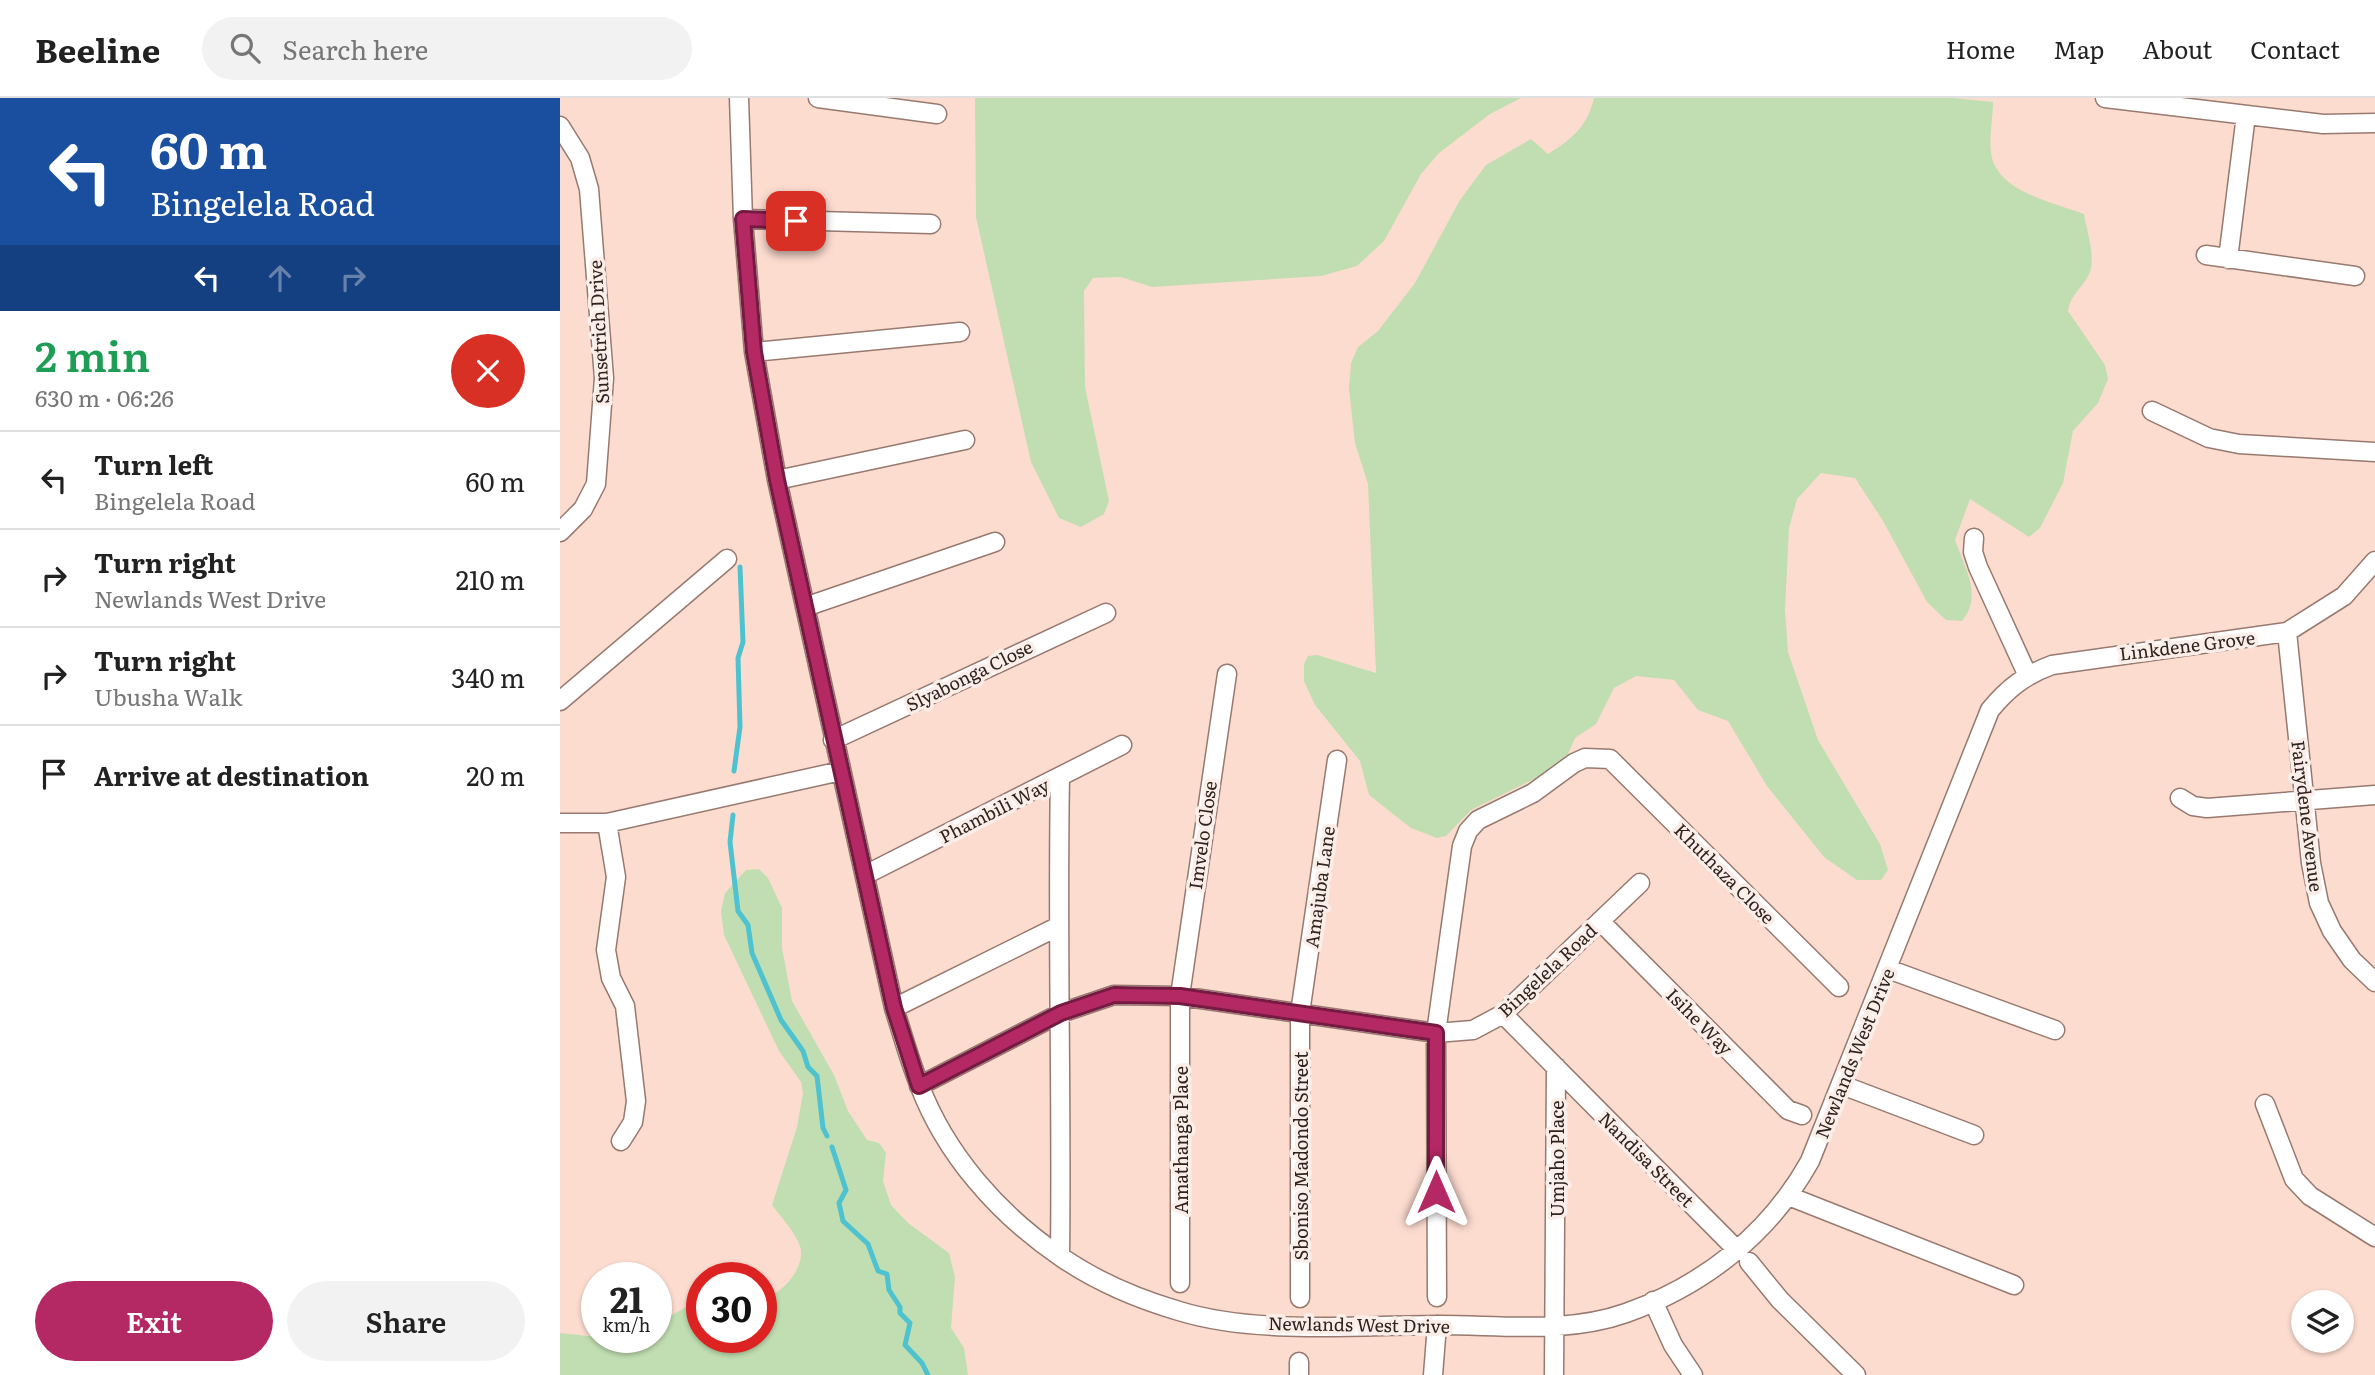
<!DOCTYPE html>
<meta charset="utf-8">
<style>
:root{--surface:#fff;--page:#f2f2f2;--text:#222;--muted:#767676;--line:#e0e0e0;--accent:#b42864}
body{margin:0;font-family:Literata,serif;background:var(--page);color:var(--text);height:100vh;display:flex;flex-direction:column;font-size:26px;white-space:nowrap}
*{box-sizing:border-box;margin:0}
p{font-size:23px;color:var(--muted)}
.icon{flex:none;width:38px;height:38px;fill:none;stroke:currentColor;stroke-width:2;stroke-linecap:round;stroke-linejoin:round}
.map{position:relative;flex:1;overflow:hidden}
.side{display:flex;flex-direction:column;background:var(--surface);width:560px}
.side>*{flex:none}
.top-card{background:#1a4fa0;color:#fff;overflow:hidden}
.fabs{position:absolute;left:1731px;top:1192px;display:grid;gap:14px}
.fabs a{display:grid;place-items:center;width:63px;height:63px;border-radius:50%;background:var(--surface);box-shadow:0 2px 5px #0004;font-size:35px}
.speed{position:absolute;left:21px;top:1164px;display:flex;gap:14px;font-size:35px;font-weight:700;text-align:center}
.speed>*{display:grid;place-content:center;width:91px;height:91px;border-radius:50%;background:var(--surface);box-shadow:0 2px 5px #0004;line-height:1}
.speed small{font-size:18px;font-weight:400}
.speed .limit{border:10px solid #d22;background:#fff;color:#111}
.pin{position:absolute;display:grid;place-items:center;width:60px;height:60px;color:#fff;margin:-30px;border-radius:14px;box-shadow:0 4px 10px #0006}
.me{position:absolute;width:77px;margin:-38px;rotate:0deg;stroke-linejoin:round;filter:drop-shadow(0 0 5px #0008)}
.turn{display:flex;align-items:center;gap:24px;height:147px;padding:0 35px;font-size:32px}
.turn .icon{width:91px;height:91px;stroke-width:2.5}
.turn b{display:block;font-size:49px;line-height:60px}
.lanes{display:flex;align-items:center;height:66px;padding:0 35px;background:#0003;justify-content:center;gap:35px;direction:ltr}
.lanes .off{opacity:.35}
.round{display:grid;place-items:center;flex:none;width:74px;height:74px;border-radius:37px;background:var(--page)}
.overview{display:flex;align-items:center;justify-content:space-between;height:119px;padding:0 35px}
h1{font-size:42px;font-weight:600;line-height:52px;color:#1e9e55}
.button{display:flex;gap:14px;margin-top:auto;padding:14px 35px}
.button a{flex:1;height:80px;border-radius:42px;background:var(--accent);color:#fff;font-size:28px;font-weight:600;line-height:80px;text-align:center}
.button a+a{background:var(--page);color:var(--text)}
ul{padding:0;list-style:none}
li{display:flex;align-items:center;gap:21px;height:98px;padding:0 35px;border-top:2px solid var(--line)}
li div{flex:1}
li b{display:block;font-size:26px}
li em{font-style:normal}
header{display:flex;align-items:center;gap:42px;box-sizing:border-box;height:98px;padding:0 35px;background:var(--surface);border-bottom:2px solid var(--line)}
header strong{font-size:33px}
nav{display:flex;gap:38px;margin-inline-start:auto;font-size:24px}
.search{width:490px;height:63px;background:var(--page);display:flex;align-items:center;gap:18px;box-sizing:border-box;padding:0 24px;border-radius:38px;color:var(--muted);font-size:26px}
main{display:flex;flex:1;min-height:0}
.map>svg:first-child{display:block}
.green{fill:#c0deb1}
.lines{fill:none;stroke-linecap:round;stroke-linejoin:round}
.stream{stroke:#4fc2cf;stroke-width:5}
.street-casing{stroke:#97796f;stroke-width:21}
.street{stroke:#fff;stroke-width:18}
.route-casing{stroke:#751a41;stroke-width:18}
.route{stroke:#b42864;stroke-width:12}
.labels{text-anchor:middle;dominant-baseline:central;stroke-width:7;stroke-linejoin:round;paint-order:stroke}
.street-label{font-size:18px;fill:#2f231e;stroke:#fbeee9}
</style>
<header>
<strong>Beeline</strong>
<div class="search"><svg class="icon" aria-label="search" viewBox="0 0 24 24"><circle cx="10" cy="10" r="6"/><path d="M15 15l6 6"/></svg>Search here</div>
<nav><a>Home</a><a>Map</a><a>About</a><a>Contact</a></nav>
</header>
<main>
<section class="side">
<div class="top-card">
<div class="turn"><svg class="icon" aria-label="left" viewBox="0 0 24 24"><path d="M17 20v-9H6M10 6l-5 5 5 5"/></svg><div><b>60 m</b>Bingelela Road</div></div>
<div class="lanes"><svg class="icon" aria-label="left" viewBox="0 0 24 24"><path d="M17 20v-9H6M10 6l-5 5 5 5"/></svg><svg class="icon off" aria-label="ahead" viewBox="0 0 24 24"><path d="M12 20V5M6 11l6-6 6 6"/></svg><svg class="icon off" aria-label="right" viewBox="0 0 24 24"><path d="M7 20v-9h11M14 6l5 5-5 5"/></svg></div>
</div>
<div class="overview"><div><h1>2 min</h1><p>630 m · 06:26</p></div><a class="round" style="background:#d93025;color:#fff"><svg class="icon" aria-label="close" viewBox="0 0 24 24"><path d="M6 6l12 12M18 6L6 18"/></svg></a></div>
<ul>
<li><svg class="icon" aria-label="left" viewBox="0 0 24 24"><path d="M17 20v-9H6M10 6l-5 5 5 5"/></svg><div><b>Turn left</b><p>Bingelela Road</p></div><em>60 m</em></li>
<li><svg class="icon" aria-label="right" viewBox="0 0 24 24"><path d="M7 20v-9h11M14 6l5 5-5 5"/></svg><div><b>Turn right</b><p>Newlands West Drive</p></div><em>210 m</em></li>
<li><svg class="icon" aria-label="right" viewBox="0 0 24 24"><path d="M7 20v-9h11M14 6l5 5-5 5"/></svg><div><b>Turn right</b><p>Ubusha Walk</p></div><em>340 m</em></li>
<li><svg class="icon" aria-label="arrive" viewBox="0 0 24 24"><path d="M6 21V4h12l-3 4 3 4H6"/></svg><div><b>Arrive at destination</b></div><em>20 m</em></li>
</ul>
<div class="button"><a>Exit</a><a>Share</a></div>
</section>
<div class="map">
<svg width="1815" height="1277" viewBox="0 0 1815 1277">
<rect width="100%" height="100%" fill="#fddcd0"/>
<path class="green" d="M 415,0 L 961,0 L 930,16 L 879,55 L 861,76 L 824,143 L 797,168 L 761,178 L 592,189 L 561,179 L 533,180 L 524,193 L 525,289 L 549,403 L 544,416 L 521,429 L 499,420 L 471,364 L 416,119 Z
M 1034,0 L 1394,0 L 1433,4 C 1433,21 1428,44 1432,60 C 1441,95 1496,105 1524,116 C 1527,135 1538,164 1527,180 C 1519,193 1511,197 1508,213 L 1545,267 L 1548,281 L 1538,305 L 1513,333 L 1503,385 L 1480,430 L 1469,439 L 1410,401 L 1395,442 C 1405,470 1423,498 1402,523 L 1386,522 L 1367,504 L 1323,423 L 1295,380 L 1261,375 L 1237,401 L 1229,430 L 1225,512 L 1228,554 L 1258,642 L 1320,746 L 1328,772 L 1321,782 L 1297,782 L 1264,759 L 1207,688 L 1168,623 L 1138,612 L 1114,582 L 1076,578 L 1054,590 L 1036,626 L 1015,640 L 1008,656 L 978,679 L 911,712 L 886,738 L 877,740 L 851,730 L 809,697 L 800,663 L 755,607 L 744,583 L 744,566 L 748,558 L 757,557 L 816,575 L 808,386 L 795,345 L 789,291 L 791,265 L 798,249 L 818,233 L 855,185 L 900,102 L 926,67 L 971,41 L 988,56 C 1012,41 1027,29 1034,0 Z
M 199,771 L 208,780 L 222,810 L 222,850 L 232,903 L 274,977 L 288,1013 L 307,1042 L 319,1045 L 326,1055 L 323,1083 L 331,1107 L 348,1125 L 389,1155 L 395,1179 L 391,1230 L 404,1250 L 408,1277 L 0,1277 L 0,1235 L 37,1239 L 96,1239 L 96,1222 L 112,1217 L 142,1200 L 142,1239 L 201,1239 L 201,1200 C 221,1199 247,1168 240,1148 C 235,1134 221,1119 212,1107 L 237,1029 L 243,995 L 241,984 L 219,953 L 164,837 L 161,813 L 165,795 L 186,772 Z"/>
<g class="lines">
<path class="stream" d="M 174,673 L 180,629 L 178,560 L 183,544 L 180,469
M 173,717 L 170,744 L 178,813 L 188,827 L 192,855 L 221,922 L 243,953 L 248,969 L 257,978 L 263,1030 L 267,1038
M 272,1049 L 286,1092 L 279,1105 L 283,1123 L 308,1146 L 318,1173 L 327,1176 L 329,1192 L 340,1209 L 340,1215 L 350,1225 L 345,1247 L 362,1265 L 368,1277"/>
<defs>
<path id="street" d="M 179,0 L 183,121 L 194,254 L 217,382 L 334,910 C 342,935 349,961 359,986 C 385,1056 439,1117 501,1159 C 536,1183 578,1201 619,1213 C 697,1237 798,1227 880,1227 C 941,1227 1007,1236 1066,1215 C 1145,1187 1210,1135 1250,1063 L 1430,612 C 1448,590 1465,577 1492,567 L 1727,534 L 1784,498 L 1815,463
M 258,0 L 377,16
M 1545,0 L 1763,26 L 1815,25
M 0,28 L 20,60 L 29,91 L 44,280 L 36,386 L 23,411 L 0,434
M 183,121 L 371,126
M 1646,157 L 1795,178
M 1668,161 L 1686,17
M 194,254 L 400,234
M 1592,313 L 1649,340 L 1679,346 L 1815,354
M 217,382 L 405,342
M 1414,440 L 1413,454 L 1418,469 L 1467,576
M 245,509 L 435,444
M 1727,534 L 1751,765 L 1759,805 L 1772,833 L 1792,862 L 1815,884
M 0,603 L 167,461
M 273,642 L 546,515
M 500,679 C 497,839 502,998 500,1158
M 1620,700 L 1633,708 L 1647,710 L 1815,697
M 0,725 L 47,725 L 281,673
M 47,725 L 56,779 L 46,852 L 51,880 L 65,908 L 76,1003 L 73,1024 L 61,1043
M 307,776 L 562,647
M 1040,823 L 1228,1012 L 1242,1017
M 1328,871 L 1495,932
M 334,910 L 497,829
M 943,916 L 1178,1153
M 1282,987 L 1414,1037
M 359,988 L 501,915 L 554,897 L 620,898 L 876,935 L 913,932 L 943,916 L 1080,785
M 1705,1006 L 1734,1081 L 1750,1098 L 1815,1139
M 1231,1099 L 1454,1187
M 1189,1164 L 1220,1202 L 1296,1277
M 620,1185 L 620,898 L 667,576
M 877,1199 L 876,935 L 902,748 L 908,733 L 918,722 L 973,695 L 1014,665 L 1025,660 L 1050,661 L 1279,889
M 740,1200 L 740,915 L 777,662
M 1093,1203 L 1113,1247 L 1133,1277
M 739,1277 L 739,1264
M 873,1277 L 877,1227
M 994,1277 L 996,969"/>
</defs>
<use href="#street" class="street-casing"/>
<use href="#street" class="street"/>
</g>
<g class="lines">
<defs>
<path id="route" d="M 236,123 L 183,121 L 194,254 L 217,382 L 334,910 L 359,988 L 501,915 L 554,897 L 620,898 L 876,935 L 876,1094"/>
</defs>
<use href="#route" class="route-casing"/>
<use href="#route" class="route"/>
</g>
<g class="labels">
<g class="street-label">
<text transform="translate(38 234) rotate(-93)">Sunsetrich Drive</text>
<text transform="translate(1627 547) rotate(-7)">Linkdene Grove</text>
<text transform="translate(409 577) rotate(-26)">Slyabonga Close</text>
<text transform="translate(434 712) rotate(-27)">Phambili Way</text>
<text transform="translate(1748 718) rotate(83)">Fairydene Avenue</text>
<text transform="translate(642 737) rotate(-82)">Imvelo Close</text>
<text transform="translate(1165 775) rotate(45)">Khuthaza Close</text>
<text transform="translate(759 789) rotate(-82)">Amajuba Lane</text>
<text transform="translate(987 872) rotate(-43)">Bingelela Road</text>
<text transform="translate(1140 923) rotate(45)">Isihe Way</text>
<text transform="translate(1294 955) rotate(-68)">Newlands West Drive</text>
<text transform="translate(620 1042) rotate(-90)">Amathanga Place</text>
<text transform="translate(740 1058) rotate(-90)">Sboniso Madondo Street</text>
<text transform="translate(996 1061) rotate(-90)">Umjaho Place</text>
<text transform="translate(1087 1061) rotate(45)">Nandisa Street</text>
<text transform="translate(799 1226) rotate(1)">Newlands West Drive</text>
</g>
</g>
</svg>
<div class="fabs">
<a><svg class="icon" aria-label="layers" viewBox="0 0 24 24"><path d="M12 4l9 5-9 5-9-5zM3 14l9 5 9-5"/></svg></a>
</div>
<div class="speed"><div>21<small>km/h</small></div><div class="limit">30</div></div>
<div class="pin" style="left:236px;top:123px;background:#d93025"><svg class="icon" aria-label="arrive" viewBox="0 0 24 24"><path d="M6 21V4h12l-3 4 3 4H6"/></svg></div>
<svg class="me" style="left:876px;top:1094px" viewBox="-20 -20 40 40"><path d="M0-17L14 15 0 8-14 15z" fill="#b42864" stroke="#fff" stroke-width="4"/></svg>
</div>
</main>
